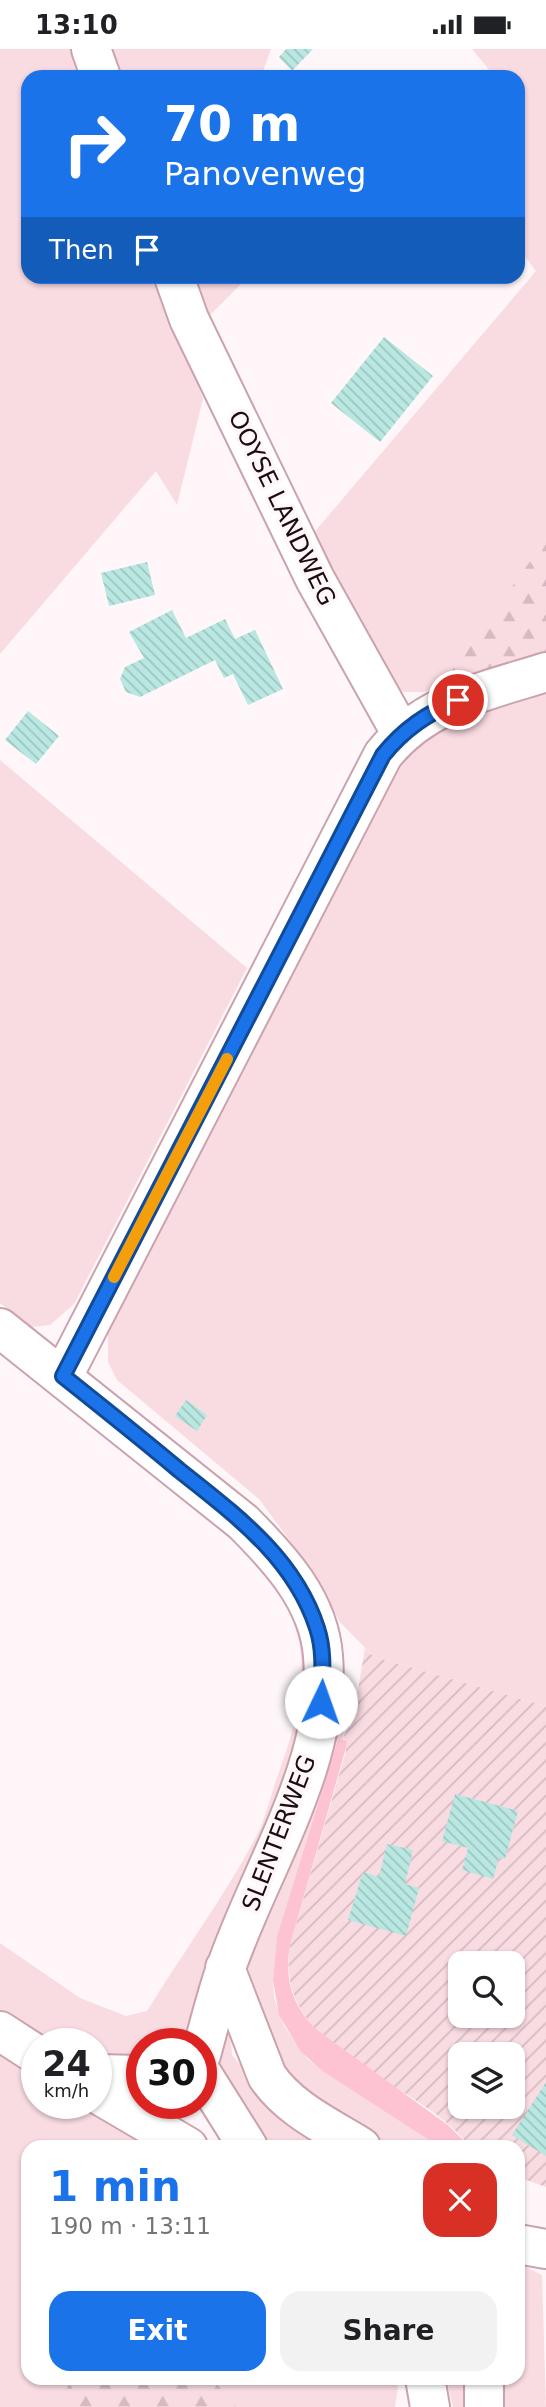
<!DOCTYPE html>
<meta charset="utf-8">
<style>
:root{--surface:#fff;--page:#f2f2f2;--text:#202124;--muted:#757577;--accent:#1a73e8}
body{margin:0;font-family:"DejaVu Sans",sans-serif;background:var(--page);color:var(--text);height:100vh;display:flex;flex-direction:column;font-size:26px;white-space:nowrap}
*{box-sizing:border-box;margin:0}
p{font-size:23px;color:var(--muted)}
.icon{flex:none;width:38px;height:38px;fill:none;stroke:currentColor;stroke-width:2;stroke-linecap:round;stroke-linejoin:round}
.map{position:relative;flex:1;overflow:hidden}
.sheet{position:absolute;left:21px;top:2091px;width:504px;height:245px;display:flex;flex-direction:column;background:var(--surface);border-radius:21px;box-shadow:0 2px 5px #0004}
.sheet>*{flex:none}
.banner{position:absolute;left:21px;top:21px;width:504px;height:214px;border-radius:21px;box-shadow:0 2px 5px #0004;background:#1a73e8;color:#fff;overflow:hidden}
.buttons{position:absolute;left:448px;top:1902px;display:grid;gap:14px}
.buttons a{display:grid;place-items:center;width:77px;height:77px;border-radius:14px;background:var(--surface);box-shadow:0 2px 5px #0004;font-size:35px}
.speed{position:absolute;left:21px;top:1979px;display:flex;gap:14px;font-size:35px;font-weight:700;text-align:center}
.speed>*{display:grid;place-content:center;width:91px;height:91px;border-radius:50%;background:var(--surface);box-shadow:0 2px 5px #0004;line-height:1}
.speed small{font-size:18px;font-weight:400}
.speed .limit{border:10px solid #d22;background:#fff;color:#111}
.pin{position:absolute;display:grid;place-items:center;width:60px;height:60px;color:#fff;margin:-30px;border:4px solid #fff;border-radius:50%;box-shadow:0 2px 7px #0007}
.me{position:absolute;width:77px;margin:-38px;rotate:3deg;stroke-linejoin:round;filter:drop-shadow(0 0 5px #0008)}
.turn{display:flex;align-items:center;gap:24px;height:147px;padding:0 28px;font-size:32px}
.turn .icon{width:91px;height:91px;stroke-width:2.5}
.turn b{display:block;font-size:49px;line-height:60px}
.then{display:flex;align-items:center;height:66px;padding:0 28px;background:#0003;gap:14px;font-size:26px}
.round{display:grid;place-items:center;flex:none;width:74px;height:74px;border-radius:21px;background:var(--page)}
.overview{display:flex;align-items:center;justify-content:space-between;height:119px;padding:0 28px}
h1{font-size:42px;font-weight:700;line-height:52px;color:var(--accent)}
.action{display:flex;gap:14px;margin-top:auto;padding:14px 28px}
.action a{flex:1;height:80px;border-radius:21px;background:var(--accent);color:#fff;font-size:28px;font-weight:700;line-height:80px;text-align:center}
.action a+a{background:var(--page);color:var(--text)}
.status{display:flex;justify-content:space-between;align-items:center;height:49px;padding:0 35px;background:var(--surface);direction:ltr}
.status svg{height:19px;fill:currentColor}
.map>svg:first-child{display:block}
.green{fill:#f9dbe2}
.forest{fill:url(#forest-firs)}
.garden{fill:url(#garden-furrows);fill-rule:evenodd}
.water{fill:#fdc3d2}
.building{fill:url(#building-back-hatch)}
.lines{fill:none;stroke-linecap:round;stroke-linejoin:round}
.minor-casing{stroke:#caa3ad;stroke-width:42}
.minor{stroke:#fff;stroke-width:38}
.route-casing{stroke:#114b97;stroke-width:18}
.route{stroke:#1a73e8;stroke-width:12}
.slow{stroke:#f59e0b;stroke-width:12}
.labels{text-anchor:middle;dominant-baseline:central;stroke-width:7;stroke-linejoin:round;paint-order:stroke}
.street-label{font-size:24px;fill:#1a0d10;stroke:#fef6f8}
</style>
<div class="status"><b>13:10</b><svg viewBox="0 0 49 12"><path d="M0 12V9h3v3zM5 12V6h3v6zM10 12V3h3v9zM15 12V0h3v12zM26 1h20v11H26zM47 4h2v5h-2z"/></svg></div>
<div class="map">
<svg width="546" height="2358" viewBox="0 0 546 2358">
<defs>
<pattern id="forest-firs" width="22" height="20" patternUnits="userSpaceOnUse" patternTransform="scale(1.75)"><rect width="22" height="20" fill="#f9dbe2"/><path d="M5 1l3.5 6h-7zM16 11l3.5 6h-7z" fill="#d5bbc1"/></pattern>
<pattern id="garden-furrows" width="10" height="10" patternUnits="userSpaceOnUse" patternTransform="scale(1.75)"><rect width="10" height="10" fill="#f9dbe2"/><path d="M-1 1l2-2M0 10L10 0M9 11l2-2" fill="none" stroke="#d5bbc1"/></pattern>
<pattern id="building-back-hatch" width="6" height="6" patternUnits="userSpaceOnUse" patternTransform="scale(1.75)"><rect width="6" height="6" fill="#b9e7e1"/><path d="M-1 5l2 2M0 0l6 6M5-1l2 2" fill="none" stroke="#9ec5c0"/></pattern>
</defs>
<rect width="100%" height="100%" fill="#fef6f8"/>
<path class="green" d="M 0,0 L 79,0 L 89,28 L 28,28 L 28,228 L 159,228 L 203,350 L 177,456 L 156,422 L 0,605 Z
M 98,0 L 271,0 L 261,28 L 108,28 Z
M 472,0 L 546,0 L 546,490 L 440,638 L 424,643 L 404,643 L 382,630 L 306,493 L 536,222 L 518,198 L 518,28 L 495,28 Z
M 186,228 L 248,228 L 203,273 Z
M 546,643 L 546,1657 L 374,1608 L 339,1572 L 316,1527 L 259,1450 L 117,1331 L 108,1313 L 108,1280 L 386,728 L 419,693 L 451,676 Z
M 0,711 L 247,919 L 74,1255 L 50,1276 L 32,1278 L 0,1254 Z
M 176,1442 L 253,1500 L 303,1575 L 310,1660 L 189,1995 L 142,1995 L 142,2017 L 96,2013 L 96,1995 L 44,1995 L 0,1969 L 0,1894 L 80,1949 L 126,1967 L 147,1962 C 182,1905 226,1845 257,1786 C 266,1768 271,1745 278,1726 C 299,1667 316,1611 284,1552 C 260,1507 213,1475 176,1442 Z
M 344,1681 L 343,1690 L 338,1690 L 277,1887 L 273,1931 L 274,1949 L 284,1977 L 307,2010 L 440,2098 L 379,2098 L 283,2023 L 248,1927 L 249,1906 L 331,1686 Z
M 228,1958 L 232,2006 L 272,2055 L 336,2098 L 268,2098 L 250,2080 L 219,2017 Z
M 0,1991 L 37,2015 L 37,2054 L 96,2054 L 173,2098 L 28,2098 L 28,2329 L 395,2329 L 398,2338 L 395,2358 L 0,2358 Z
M 518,2214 L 542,2226 L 546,2358 L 453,2358 L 446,2329 L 518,2329 Z"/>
<path class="forest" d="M 546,490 L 546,602 L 440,638 Z
M 72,2329 L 212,2329 L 236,2358 L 58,2358 Z"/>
<path class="garden" d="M 365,1599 L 374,1608 L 546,1657 L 546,2138 L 518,2128 L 518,2098 L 470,2098 C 417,2027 272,2006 290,1896 L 346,1702 L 346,1690 L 343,1690 L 358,1641 ZM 460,1914 L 513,1914 L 513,1967 L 460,1967 ZM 460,2006 L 513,2006 L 513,2058 L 460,2058 Z"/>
<path class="water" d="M 338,1690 L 346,1691 L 347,1695 L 290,1896 C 284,1930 292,1957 317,1981 L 449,2077 L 470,2098 L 440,2098 L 324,2023 L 301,2003 L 279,1966 L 273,1931 L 277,1887 Z"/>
<path class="building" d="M 286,0 L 313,0 L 292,22 L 279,8 Z
M 384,288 L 433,327 L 380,393 L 331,354 Z
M 147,513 L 155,546 L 109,557 L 101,524 Z
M 172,561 L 186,589 L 225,570 L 235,590 L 255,581 L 283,640 L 248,656 L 233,625 L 224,629 L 215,611 L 140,648 L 126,643 L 120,630 L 125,618 L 144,609 L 129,583 Z
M 28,662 L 59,687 L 36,715 L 5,691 Z
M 186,1351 L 207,1366 L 197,1382 L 175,1367 Z
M 455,1745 L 518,1762 L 505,1810 L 499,1808 L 493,1830 L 462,1821 L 468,1799 L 442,1792 Z
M 387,1795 L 413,1801 L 405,1835 L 419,1839 L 406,1887 L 348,1871 L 363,1823 L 379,1828 Z
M 546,2033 L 546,2107 L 512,2086 Z"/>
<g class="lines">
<defs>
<path id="minor" d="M 91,0 L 101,28
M 174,228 L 189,270 L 315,530 L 401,684
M 0,1279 L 243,1473 C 280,1510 319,1552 323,1607 C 332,1713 259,1822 226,1919 C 216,1947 209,1977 201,2006
M 63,1327 L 383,706 C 425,653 484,643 546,623
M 225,1919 L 267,2027 C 289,2060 329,2078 361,2098
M 0,1982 L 37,2006
M 201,2023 L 248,2098
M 96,2025 L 142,2026
M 96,2044 L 188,2098
M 518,2195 L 546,2200
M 425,2329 L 430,2358
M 484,2358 L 484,2329"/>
</defs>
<use href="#minor" class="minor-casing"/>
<use href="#minor" class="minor"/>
</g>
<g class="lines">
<defs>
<path id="route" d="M 321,1653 C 322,1627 325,1603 317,1579 C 294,1508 234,1465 179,1421 C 141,1389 102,1358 63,1327 L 383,706 C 405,679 427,665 458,651"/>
</defs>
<use href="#route" class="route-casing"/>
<use href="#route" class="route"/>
<path class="slow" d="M 114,1228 L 227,1010"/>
</g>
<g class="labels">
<g class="street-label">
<text transform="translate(282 459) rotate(64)">OOYSE LANDWEG</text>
<text transform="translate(279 1784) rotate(-69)">SLENTERWEG</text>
</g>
</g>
</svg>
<div class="buttons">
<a><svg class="icon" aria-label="search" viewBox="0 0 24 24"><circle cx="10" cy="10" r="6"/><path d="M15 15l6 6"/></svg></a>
<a><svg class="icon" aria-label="layers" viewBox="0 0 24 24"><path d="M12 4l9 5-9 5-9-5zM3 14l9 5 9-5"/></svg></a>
</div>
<div class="speed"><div>24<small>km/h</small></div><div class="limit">30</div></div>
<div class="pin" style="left:458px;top:651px;background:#d93025"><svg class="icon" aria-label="arrive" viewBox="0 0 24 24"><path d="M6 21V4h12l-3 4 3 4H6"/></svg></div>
<svg class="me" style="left:321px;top:1653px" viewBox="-20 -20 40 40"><circle r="19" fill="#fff"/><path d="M0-13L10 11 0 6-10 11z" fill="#1a73e8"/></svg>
<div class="banner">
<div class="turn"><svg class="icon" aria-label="right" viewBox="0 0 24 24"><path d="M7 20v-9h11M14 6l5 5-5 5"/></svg><div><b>70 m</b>Panovenweg</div></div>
<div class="then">Then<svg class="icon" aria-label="arrive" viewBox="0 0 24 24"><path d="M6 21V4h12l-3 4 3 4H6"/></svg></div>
</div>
<section class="sheet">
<div class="overview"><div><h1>1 min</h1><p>190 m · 13:11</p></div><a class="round" style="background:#d93025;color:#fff"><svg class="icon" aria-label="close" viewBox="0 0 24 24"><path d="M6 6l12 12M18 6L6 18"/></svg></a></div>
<div class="action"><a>Exit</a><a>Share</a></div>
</section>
</div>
